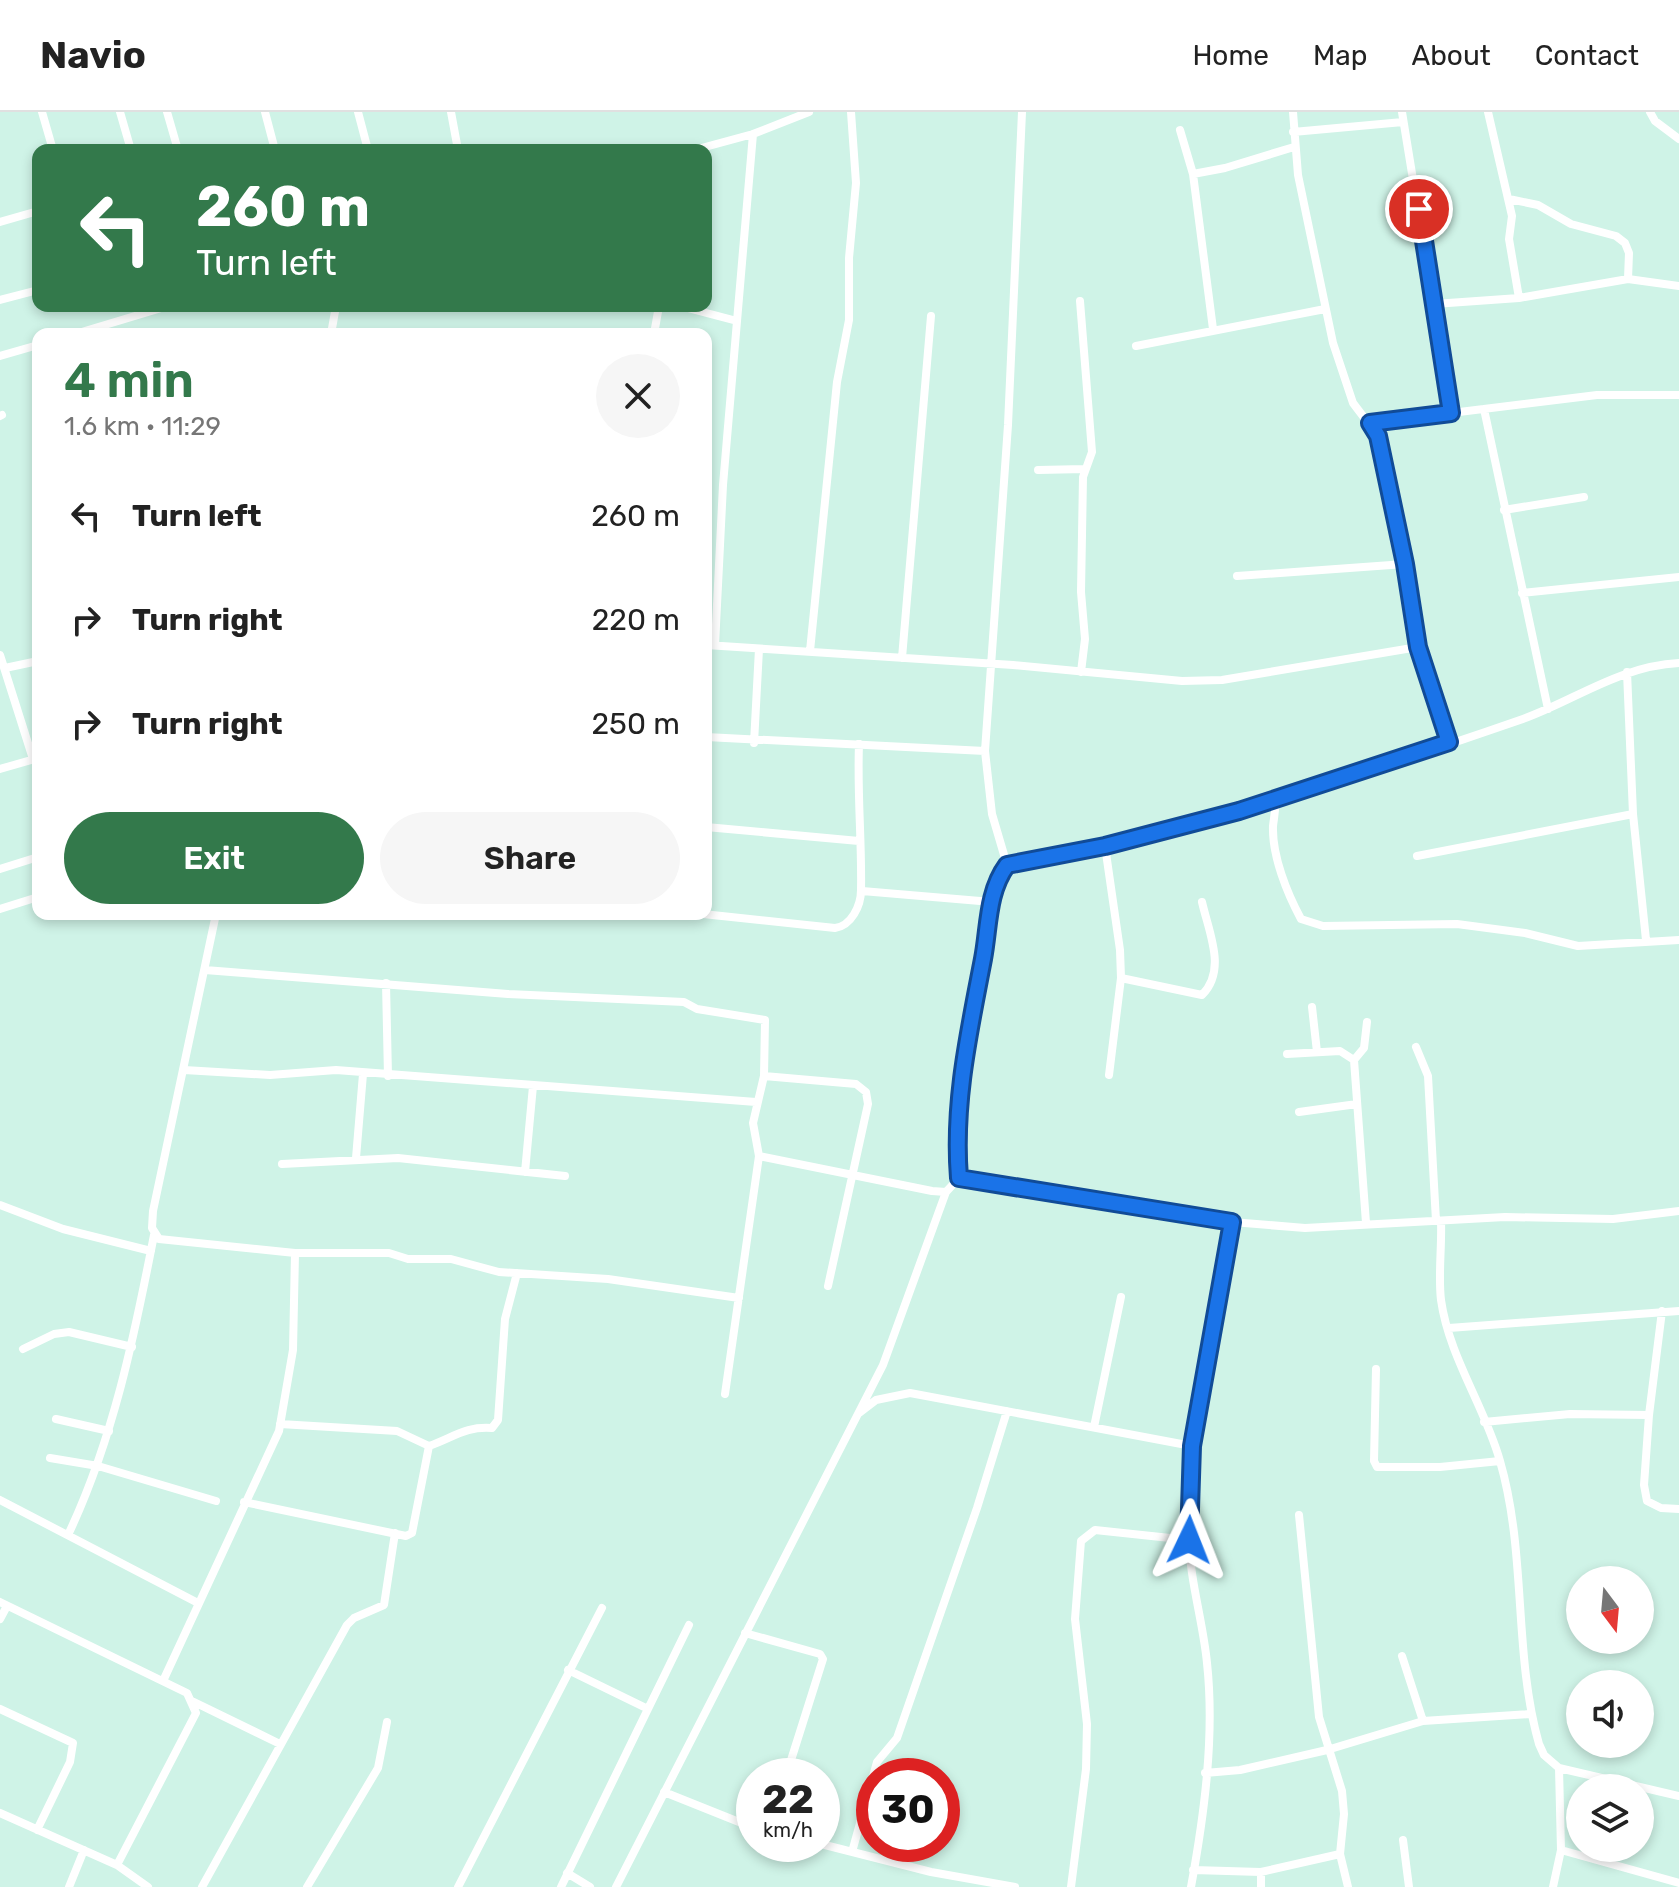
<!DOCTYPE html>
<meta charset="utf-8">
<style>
:root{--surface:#fff;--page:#f6f6f6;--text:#222;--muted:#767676;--line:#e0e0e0;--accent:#33794b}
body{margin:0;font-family:Rubik,sans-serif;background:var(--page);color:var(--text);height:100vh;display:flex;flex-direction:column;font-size:30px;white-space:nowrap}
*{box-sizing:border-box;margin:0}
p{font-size:26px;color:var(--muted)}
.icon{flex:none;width:44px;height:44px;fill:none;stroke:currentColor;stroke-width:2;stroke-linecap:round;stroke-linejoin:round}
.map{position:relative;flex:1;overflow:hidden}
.sheet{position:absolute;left:32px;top:216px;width:680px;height:592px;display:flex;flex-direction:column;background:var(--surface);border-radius:16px;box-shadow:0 4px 12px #0003}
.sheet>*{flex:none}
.guide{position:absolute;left:32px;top:32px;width:680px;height:168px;border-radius:16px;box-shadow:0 4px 12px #0003;background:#33794b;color:#fff;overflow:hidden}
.needle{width:52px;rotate:164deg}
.fabs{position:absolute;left:1566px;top:1454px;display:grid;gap:16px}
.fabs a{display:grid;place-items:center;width:88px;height:88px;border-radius:50%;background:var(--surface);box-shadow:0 4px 12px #0003;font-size:40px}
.speed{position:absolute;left:736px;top:1646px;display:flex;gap:16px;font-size:40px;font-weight:700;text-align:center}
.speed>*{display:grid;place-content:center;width:104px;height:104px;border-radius:50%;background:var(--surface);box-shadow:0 4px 12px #0003;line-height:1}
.speed small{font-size:20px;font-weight:400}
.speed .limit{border:12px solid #d22;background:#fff;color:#111}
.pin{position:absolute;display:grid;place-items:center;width:68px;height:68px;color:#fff;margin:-34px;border:4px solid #fff;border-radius:50%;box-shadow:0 2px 8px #0007}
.me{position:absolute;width:88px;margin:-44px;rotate:2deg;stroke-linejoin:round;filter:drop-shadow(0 0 6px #0008)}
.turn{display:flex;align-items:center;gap:28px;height:168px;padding:0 32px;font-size:36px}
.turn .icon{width:104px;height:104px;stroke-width:2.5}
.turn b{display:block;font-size:56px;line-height:68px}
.round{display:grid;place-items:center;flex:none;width:84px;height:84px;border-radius:42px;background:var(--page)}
.summary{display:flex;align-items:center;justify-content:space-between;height:136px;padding:0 32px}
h1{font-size:48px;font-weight:600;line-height:60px;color:var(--accent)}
.action{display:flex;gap:16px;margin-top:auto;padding:16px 32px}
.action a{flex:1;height:92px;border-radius:48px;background:var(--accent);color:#fff;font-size:32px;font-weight:600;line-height:92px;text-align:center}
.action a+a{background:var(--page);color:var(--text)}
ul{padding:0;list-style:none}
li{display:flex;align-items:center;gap:24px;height:104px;padding:0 32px}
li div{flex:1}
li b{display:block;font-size:30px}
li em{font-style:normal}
header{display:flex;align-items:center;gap:48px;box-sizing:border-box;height:112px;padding:0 40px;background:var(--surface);border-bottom:2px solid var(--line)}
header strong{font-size:38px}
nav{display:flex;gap:44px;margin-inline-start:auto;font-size:28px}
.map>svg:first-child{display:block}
.residential{fill:#cff3e7;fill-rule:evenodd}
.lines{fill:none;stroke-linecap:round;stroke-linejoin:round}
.minor{stroke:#fff;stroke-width:8}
.route-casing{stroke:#114b97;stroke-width:20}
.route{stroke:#1a73e8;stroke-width:14}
</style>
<header>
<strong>Navio</strong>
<nav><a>Home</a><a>Map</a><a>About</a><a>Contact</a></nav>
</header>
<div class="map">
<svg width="1679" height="1775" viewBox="0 0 1679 1775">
<rect width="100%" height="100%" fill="#e0fbf4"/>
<path class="residential" d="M 0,0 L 1679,0 L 1679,1775 L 0,1775 ZM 38,38 L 706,38 L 706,194 L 38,194 ZM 38,222 L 706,222 L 706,802 L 38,802 ZM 1580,1468 L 1640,1468 L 1640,1528 L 1580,1528 ZM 1580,1572 L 1640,1572 L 1640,1632 L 1580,1632 ZM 754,1664 L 822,1664 L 822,1732 L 754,1732 ZM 874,1664 L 942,1664 L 942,1732 L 874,1732 ZM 1580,1676 L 1640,1676 L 1640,1736 L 1580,1736 Z"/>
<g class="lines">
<path class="minor" d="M 42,0 L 53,38
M 120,0 L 131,38
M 167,0 L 178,38
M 265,0 L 275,38
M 358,0 L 368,38
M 451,0 L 458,38
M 1293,0 L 1298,63 L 1333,231 L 1353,291 L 1378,324 L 1405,452 L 1418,535 L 1449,630
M 1402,0 L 1451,301
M 1488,0 L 1512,104 L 1509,127 L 1519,186
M 1650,0 L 1655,9 L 1679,27
M 1180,18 L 1193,62 L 1213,217
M 1293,20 L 1403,10
M 694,38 L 753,22 L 809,0
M 1193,62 L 1225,56 L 1294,35
M 1509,87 L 1538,93 L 1571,112 L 1616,124 L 1625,131 L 1629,141 L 1628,167
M 0,110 L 38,99
M 0,188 L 38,178
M 1080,189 L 1092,340 L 1083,365 L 1081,480 L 1085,527 L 1081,560
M 1434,192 L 1519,186 L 1628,167 L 1679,174
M 680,194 L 737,209
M 75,222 L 168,194
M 331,222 L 336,194
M 654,222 L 659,194
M 1136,234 L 1325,197
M 0,244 L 38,233
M 1484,297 L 1548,597
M 0,304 L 2,303
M 1370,311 L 1597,283 L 1679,283
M 1038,358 L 1085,357
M 1504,398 L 1584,385
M 1237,464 L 1405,452
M 1522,481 L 1679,465
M 706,533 L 1013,553 L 1182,569 L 1222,568 L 1418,535
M 715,533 L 723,373 L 753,22
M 810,539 L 837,270 L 849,208 L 849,146 L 856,71 L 851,0
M 0,543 L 33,647
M 902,546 L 931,204
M 5,556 L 38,549
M 1627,560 L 1633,702 L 1646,828
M 706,625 L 985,639
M 754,631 L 759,537
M 0,657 L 38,646
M 1275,688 C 1276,698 1274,705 1273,714 C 1272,744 1287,781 1301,807 L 1323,814 L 1457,812 L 1525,821 L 1578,834 L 1679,828
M 706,715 L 859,729
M 1105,734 C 1245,697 1383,656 1520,608 C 1574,589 1619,554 1679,551
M 1417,744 L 1633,702
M 1007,753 L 992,702 L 985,639 L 1008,313 L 1022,0
M 0,757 L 38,745
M 862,779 L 992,790
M 0,797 L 38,785
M 216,802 L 153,1099 L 152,1116 L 159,1127 L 295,1141 L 389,1141 L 408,1147 L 451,1147 L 499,1160 L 608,1167 L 739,1186
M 703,802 L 835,816 C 851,814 861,794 861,778 C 862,730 857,681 859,632
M 205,858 L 508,882 L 684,890 L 697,897 L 765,908 L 764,964
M 1121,866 L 1202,883 C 1227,858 1209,821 1202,790
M 386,871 L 388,964
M 1312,895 L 1317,940
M 1416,935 L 1428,964 L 1436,1109
M 1287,942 L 1340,939 L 1354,948 L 1366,1111
M 1354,948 L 1364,936 L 1367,910
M 184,958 L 270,963 L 336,958 L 756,990
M 1299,1000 L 1357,992
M 759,1044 L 932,1079 L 946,1080 L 959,1066 L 1232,1110
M 356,1046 L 363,962
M 282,1052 L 398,1046 L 565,1064
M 525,1060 L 533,974
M 959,1066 C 953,991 969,920 983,847 C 989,816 987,780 1007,753 L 1105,734 L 1120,838 L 1121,866 L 1109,963
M 0,1093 L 63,1117 L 151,1139
M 1441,1109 C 1442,1135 1438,1163 1441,1188 C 1449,1245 1485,1295 1500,1349 C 1527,1442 1513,1540 1539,1632 L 1544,1643 L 1559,1656 L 1679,1684
M 1449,1216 L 1679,1199
M 23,1237 L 54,1222 L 69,1220 L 132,1235
M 1376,1257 L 1374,1349 L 1377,1355 L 1440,1355 L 1500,1349
M 725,1282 L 759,1044 L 753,1011 L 764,964 L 856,972 L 866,980 L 868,992 L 828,1174
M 859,1301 L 876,1288 L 910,1281 L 1192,1334
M 1649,1303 L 1662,1199
M 56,1307 L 109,1319
M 1484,1310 L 1570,1302 L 1649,1303 L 1644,1373 L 1647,1389 L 1661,1396 L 1679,1397
M 280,1312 L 397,1319 L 429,1334
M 1094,1315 L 1121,1185
M 50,1346 L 98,1354 L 216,1389
M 0,1388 L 198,1491
M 244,1390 L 406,1424 L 412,1421 L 429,1334 C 454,1325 466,1314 492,1316 L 498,1308 L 505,1207 L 517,1161
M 1299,1403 L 1319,1605 L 1342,1679 L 1344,1702 L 1340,1742 L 1348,1775
M 68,1423 C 113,1328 134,1226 154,1123
M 0,1490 L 187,1581 L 196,1601 L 117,1753
M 0,1507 L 7,1494
M 745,1521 L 820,1542 L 823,1547 L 786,1664
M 1402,1544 L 1423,1609 L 1530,1602
M 568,1558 L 646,1596
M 163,1569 L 279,1319 L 293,1238 L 295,1141
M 194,1590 L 280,1632
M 0,1597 L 73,1631 L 70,1650 L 37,1718
M 1205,1661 L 1240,1658 L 1327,1638 L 1423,1609
M 664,1680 L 754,1716
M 0,1701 L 117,1753 L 148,1775
M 1403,1728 L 1409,1775
M 821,1732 L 931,1760 L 1015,1775
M 1561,1738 L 1679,1771
M 852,1740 L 877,1650 L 897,1626 L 977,1396 L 1007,1299
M 1193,1758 L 1261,1760 L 1340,1742
M 567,1761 L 590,1775
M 69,1775 L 84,1738
M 202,1775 L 347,1513 L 354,1506 L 384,1493 L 395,1421
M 307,1775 L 378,1656 L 387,1610
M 458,1775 L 602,1496
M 561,1775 L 689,1513
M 616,1775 L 883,1253 L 946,1080
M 1071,1775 L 1086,1657 L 1087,1612 L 1075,1507 L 1081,1429 L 1095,1418 L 1189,1428
M 1191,1775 C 1204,1704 1215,1624 1207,1551 C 1203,1509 1189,1466 1189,1424 C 1189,1318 1211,1214 1232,1110 L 1305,1116 L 1505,1105 L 1613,1107 L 1679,1099
M 1261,1775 L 1261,1760
M 1553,1775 L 1561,1738 L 1559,1656"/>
</g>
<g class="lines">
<defs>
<path id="route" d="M 1189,1428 L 1192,1334 L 1232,1110 L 959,1066 C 953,991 969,920 983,847 C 989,816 987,780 1007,753 L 1105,734 L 1239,699 L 1449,630 L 1418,535 L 1405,452 L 1378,324 L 1370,311 L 1451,301 L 1419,97"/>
</defs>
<use href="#route" class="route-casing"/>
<use href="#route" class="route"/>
</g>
</svg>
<div class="fabs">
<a><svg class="needle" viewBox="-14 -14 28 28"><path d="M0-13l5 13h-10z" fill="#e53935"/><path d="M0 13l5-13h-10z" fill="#767676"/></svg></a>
<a><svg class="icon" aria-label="sound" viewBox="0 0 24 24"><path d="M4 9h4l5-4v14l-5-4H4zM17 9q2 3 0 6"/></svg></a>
<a><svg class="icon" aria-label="layers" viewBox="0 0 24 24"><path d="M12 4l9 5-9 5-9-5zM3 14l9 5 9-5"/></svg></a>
</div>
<div class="speed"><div>22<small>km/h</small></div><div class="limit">30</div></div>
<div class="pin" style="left:1419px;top:97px;background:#d93025"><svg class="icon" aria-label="arrive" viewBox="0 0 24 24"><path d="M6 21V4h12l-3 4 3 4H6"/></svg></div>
<svg class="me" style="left:1189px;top:1428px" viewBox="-20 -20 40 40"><path d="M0-17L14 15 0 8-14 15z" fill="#1a73e8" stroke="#fff" stroke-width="4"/></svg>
<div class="guide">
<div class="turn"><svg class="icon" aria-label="left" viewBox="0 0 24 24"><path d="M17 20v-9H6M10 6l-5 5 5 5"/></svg><div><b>260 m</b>Turn left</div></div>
</div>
<section class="sheet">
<div class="summary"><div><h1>4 min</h1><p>1.6 km · 11:29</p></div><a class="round"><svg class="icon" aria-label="close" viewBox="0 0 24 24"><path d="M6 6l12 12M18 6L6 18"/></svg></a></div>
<ul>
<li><svg class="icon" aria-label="left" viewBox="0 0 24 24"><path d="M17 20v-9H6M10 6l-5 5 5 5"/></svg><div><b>Turn left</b></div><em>260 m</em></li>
<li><svg class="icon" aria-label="right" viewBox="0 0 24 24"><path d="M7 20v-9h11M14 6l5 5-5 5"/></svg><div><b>Turn right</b></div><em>220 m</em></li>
<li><svg class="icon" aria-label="right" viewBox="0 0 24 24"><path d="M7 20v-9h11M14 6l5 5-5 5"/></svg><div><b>Turn right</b></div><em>250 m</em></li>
</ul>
<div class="action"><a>Exit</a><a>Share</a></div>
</section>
</div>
